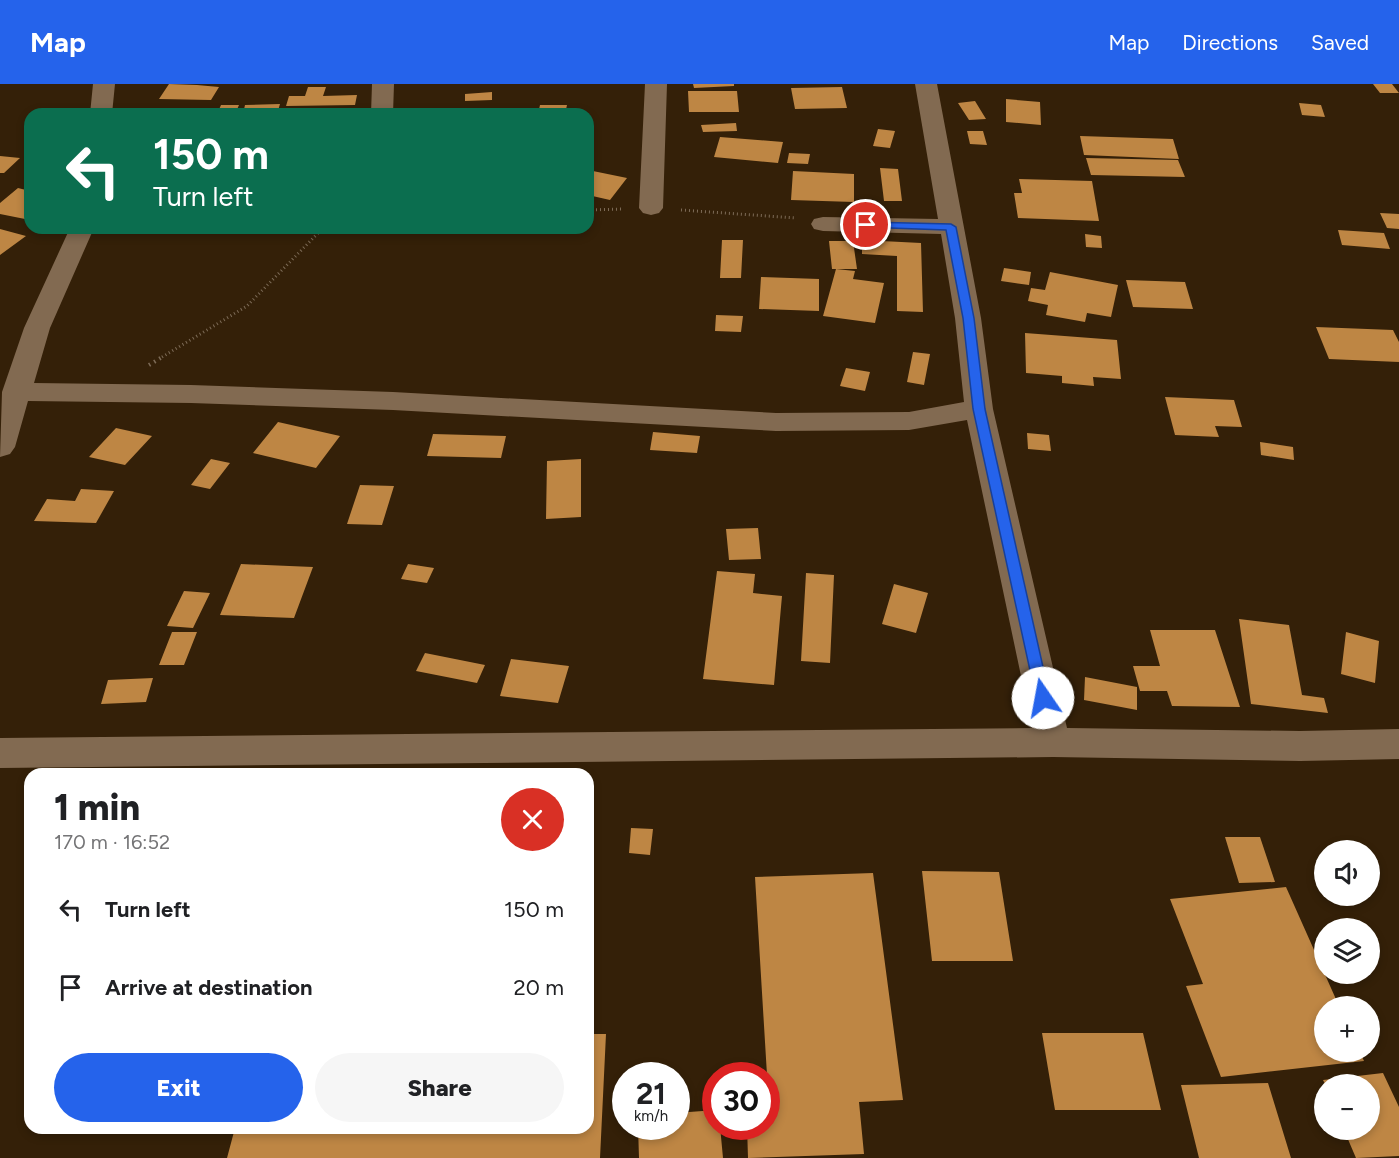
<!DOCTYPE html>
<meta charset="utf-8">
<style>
:root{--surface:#fff;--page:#f6f6f6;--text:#202124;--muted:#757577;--accent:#2563eb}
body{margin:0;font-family:Figtree,sans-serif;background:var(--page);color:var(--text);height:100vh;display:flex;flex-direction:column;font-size:22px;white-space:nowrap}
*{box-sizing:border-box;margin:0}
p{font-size:20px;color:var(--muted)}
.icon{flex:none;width:33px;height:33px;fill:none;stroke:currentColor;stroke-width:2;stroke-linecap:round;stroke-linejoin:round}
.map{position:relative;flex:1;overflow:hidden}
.sheet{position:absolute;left:24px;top:684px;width:570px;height:366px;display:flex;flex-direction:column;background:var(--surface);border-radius:18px;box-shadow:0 3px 9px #0003}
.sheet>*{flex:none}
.banner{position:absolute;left:24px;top:24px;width:570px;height:126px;border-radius:18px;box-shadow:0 3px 9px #0003;background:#0b6e4f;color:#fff;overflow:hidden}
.tools{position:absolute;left:1314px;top:756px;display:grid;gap:12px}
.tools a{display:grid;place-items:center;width:66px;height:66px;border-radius:50%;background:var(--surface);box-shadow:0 3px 9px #0003;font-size:30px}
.speed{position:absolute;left:612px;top:978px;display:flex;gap:12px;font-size:30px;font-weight:700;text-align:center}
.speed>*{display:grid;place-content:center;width:78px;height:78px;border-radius:50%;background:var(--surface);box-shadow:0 3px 9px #0003;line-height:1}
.speed small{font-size:15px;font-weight:400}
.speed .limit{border:9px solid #d22;background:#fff;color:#111}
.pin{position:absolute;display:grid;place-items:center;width:51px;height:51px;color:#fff;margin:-26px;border:3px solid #fff;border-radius:50%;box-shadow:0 2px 6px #0007}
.me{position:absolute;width:66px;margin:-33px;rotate:348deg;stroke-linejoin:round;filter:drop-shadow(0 0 4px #0008)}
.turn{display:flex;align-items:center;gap:21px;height:126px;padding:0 30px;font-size:27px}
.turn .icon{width:78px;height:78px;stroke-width:2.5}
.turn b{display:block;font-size:42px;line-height:51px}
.round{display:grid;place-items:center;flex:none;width:63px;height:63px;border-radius:32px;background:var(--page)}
.headline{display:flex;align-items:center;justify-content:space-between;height:102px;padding:0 30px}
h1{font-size:36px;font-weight:800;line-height:45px}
.cta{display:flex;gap:12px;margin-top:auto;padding:12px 30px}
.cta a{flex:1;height:69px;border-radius:36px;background:var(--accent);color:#fff;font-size:24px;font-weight:800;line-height:69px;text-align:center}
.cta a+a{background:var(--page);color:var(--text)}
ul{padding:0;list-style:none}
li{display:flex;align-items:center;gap:18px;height:78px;padding:0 30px}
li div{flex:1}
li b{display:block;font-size:22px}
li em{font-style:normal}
header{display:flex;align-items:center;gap:36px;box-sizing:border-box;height:84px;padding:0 30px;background:var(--accent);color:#fff}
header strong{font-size:28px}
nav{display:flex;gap:33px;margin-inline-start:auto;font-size:21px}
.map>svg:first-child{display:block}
.building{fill:#be8644}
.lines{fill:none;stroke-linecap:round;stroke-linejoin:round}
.path-far1{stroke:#7d6b57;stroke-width:3;stroke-dasharray:1 3;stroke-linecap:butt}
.path{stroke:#7d6b57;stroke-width:4;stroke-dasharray:1.5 4.5;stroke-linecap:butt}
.minor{fill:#826a51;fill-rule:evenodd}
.route{fill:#2563eb;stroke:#184099;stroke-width:1.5}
</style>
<header>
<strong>Map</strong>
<nav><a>Map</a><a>Directions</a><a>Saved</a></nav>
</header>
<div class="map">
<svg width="1399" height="1074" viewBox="0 0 1399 1074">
<rect width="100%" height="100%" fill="#342008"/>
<path class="building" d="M 169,0 L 197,1 L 219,3 L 211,16 L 159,15 Z
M 693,0 L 734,0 L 734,2 L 694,4 Z
M 1373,0 L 1392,0 L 1399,9 L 1380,9 Z
M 308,3 L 326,3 L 323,12 L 357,11 L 355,21 L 286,22 L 289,12 L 305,12 Z
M 842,3 L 847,24 L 795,25 L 791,4 Z
M 688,7 L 737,7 L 739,28 L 689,28 Z
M 492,8 L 492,16 L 465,17 L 465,10 Z
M 1006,15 L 1040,18 L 1041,41 L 1006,38 Z
M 975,17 L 986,35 L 969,36 L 958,19 Z
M 1299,19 L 1321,21 L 1325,33 L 1302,31 Z
M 280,20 L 277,30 L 243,30 L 245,21 Z
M 221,21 L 239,21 L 235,30 L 217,30 Z
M 540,21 L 567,21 L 565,30 L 538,30 Z
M 736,39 L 737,47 L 703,48 L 701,41 Z
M 878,45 L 895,47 L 890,64 L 873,62 Z
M 967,47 L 983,47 L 987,61 L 970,60 Z
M 1080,52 L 1173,55 L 1179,75 L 1084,71 Z
M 720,53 L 783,58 L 778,79 L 714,73 Z
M 789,69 L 810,70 L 808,80 L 787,79 Z
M 0,72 L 20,74 L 4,89 L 0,89 Z
M 1086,74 L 1178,76 L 1185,93 L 1091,91 Z
M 880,84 L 898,85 L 902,117 L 884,117 Z
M 588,86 L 627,94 L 610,116 L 588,111 Z
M 793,87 L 854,90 L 854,118 L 791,116 Z
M 1019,95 L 1092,97 L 1099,137 L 1018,134 L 1014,109 L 1022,109 Z
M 18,104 L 30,107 L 30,136 L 0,130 L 0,119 Z
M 1380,129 L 1399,130 L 1399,145 L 1387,144 Z
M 0,145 L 26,152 L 0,171 Z
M 1338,146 L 1384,149 L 1390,165 L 1342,161 Z
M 1085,150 L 1101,152 L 1102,164 L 1086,163 Z
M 722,156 L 743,156 L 741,194 L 720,194 Z
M 862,156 L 921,159 L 923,228 L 897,227 L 897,172 L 862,170 Z
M 829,157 L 853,157 L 857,185 L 832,185 Z
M 1004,184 L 1031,188 L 1029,201 L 1001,197 Z
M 836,185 L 855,187 L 853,195 L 884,199 L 875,239 L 823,232 Z
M 1050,188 L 1118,201 L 1111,233 L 1087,229 L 1085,238 L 1046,231 L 1048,221 L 1028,217 L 1031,204 L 1045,206 Z
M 761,193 L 819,195 L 819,227 L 759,225 Z
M 1126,196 L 1185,198 L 1193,225 L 1133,223 Z
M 716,231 L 743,232 L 741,248 L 715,247 Z
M 1316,243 L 1393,246 L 1399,258 L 1399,278 L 1329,275 Z
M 1025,249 L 1117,256 L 1121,295 L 1093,293 L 1094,302 L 1062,299 L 1062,292 L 1026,289 Z
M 913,268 L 930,270 L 924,301 L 907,298 Z
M 846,284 L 870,288 L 865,307 L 840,302 Z
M 1165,313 L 1234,316 L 1242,343 L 1215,342 L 1219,353 L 1175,351 Z
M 278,338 L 340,352 L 316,384 L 253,369 Z
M 116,344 L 152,352 L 125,381 L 89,373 Z
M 653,348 L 700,352 L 697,369 L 650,366 Z
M 1027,349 L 1049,351 L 1051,367 L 1028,365 Z
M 433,350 L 506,352 L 501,374 L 427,372 Z
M 1260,358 L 1293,363 L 1294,376 L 1261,371 Z
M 211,375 L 230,379 L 210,405 L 191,401 Z
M 581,375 L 581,433 L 546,435 L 547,377 Z
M 360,401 L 394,402 L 382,441 L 347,440 Z
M 81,405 L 114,407 L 96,439 L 34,437 L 47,415 L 75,417 Z
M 758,444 L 761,475 L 729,476 L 726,445 Z
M 241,480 L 313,483 L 294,534 L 220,531 Z
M 408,480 L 434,484 L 427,499 L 401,495 Z
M 717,487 L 755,490 L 753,509 L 782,512 L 774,601 L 703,595 Z
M 806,489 L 834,491 L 830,579 L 801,577 Z
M 894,500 L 928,509 L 916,549 L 882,540 Z
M 184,507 L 210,509 L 193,544 L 167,542 Z
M 1239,535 L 1289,541 L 1302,611 L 1324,614 L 1328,629 L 1251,620 Z
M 1150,546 L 1215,546 L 1240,623 L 1172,622 L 1167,607 L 1140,607 L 1133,582 L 1160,582 Z
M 172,548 L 197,548 L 184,581 L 159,581 Z
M 1346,548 L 1379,557 L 1375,599 L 1341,590 Z
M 425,569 L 485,581 L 477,599 L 416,587 Z
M 511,575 L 569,582 L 558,619 L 500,612 Z
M 1085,593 L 1137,603 L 1137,626 L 1084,616 Z
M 153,594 L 146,618 L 101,620 L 108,596 Z
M 631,744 L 653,745 L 650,771 L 629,769 Z
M 1225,753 L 1260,753 L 1275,798 L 1239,799 Z
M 922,787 L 999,788 L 1013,877 L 932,877 Z
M 873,789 L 903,1016 L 859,1018 L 864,1070 L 748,1074 L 747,1042 L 766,1042 L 766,1024 L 769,1024 L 755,793 Z
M 1286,803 L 1339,922 L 1324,922 L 1324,968 L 1360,968 L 1364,977 L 1221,993 L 1186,902 L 1203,900 L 1170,815 Z
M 1042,949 L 1143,949 L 1161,1026 L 1055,1026 Z
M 588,950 L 606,950 L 600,1074 L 227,1074 L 235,1044 L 588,1044 Z
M 1383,989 L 1399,1023 L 1399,1072 L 1356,1074 L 1344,1046 L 1370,1046 L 1370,1000 L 1325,1000 L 1323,996 Z
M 1268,999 L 1291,1074 L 1199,1074 L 1181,1001 Z
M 716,1026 L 716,1042 L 720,1042 L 723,1074 L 639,1074 L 638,1042 L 676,1042 L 676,1029 Z"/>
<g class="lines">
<path class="path-far1" d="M 588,126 L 622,125
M 681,126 L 796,134
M 162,273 L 247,222 L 323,144"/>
<path class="path" d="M 149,281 L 164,272"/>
<path class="minor" d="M 93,0 L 115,0 L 112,30 L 90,30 Z
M 372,0 L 394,0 L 393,30 L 371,30 Z
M 645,0 L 667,0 L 663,124 L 659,129 L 651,131 L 643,129 L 639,124 Z
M 915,0 L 937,0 L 981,234 L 993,325 L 1067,644 L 1300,647 L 1399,645 L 1399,675 L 1300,677 L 1053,673 L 0,684 L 0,654 L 1032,644 L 967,336 L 909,346 L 776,347 L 393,326 L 191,319 L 28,317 L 15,363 L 10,370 L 0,373 L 2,308 L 24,244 L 70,144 L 94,144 L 50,244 L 34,299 L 191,301 L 393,308 L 776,329 L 909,328 L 964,318 L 955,234 L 941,150 L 823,147 L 814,145 L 811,140 L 814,135 L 823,133 L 938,135 Z"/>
</g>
<path class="route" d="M 866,138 L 951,140 L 956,143 L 974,234 L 985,325 L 1050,614 L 1048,618 L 1038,618 L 1036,614 L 973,325 L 963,234 L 946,146 L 862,143 L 862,139 Z"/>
</svg>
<div class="tools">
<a><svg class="icon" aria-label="sound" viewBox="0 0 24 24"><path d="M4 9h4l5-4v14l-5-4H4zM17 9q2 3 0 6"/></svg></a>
<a><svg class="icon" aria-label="layers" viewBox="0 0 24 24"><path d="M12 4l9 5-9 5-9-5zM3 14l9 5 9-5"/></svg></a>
<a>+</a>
<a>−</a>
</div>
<div class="speed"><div>21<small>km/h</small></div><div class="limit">30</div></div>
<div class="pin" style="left:866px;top:141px;background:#d93025"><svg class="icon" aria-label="arrive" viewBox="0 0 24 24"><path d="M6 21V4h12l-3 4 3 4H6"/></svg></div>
<svg class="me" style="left:1043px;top:614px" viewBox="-20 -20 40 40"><circle r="19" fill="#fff"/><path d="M0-13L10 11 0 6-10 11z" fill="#2563eb"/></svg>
<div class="banner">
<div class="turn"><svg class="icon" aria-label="left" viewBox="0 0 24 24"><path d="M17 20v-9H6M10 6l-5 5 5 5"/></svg><div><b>150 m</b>Turn left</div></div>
</div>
<section class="sheet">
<div class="headline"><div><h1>1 min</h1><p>170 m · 16:52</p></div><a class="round" style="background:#d93025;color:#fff"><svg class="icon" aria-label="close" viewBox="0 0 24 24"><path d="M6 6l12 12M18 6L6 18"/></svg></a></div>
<ul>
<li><svg class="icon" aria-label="left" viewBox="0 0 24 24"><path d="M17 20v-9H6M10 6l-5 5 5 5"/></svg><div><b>Turn left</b></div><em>150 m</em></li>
<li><svg class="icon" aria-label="arrive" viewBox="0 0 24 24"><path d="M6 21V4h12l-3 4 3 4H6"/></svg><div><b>Arrive at destination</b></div><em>20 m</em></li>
</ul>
<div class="cta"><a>Exit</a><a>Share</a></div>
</section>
</div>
